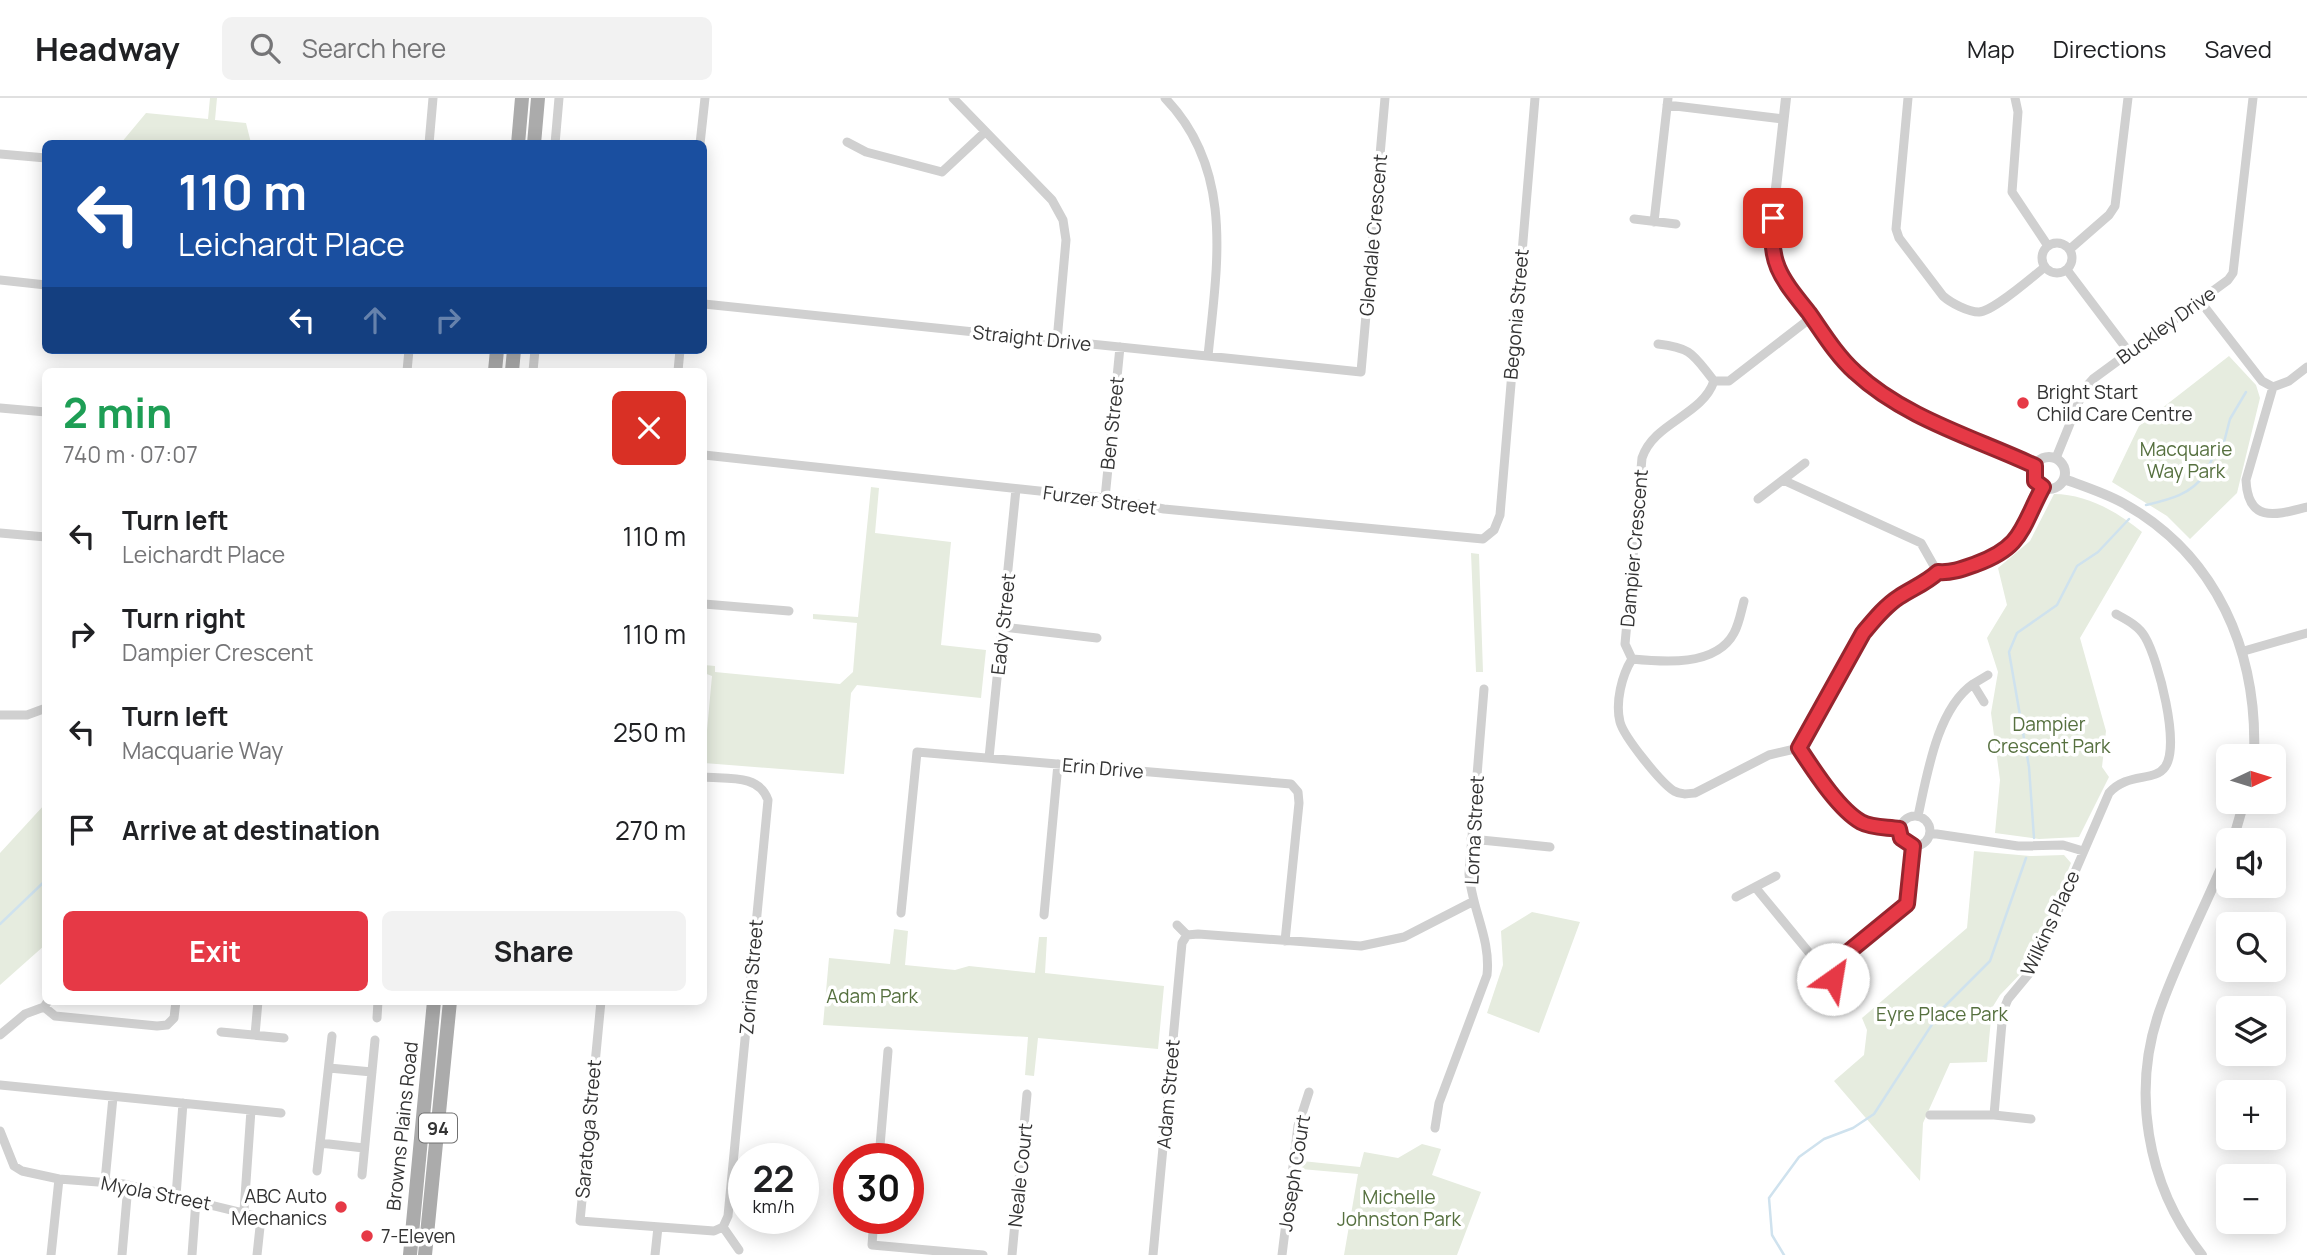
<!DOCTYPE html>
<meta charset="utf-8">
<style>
:root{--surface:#fff;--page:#f2f2f2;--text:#202124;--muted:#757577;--line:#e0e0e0;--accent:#e63946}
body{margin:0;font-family:Manrope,sans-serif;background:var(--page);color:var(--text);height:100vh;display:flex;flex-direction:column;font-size:26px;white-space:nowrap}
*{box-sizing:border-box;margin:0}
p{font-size:23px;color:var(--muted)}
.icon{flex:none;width:38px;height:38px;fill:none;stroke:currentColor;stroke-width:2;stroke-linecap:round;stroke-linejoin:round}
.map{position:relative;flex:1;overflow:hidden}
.panel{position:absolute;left:42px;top:270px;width:665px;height:637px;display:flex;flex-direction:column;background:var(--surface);border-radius:10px;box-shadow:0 4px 18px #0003}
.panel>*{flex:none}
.banner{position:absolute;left:42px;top:42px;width:665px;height:214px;border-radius:10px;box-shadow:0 4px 18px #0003;background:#1a4fa0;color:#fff;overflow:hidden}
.needle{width:46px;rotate:86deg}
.tools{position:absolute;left:2216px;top:646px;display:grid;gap:14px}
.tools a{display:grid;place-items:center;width:70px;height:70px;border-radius:10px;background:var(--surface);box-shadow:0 4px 18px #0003;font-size:35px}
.speed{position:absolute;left:728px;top:1045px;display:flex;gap:14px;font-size:35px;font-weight:700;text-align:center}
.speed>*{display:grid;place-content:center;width:91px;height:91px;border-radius:50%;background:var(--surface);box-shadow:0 4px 18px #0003;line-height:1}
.speed small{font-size:18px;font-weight:400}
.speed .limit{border:10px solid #d22;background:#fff;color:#111}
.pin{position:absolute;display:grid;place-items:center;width:60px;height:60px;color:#fff;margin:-30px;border-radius:14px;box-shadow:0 4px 10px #0006}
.me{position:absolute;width:77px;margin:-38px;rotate:32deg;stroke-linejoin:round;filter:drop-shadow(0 0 5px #0008)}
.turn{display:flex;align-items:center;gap:24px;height:147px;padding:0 21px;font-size:32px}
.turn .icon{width:91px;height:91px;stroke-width:2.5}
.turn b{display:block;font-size:49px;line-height:60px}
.lanes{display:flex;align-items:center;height:66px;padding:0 21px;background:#0003;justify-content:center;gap:35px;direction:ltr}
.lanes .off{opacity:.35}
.round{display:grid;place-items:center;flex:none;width:74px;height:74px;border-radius:10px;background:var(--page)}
.headline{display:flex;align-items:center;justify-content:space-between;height:119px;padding:0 21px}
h1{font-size:42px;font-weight:700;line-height:52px;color:#1e9e55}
.action{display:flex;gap:14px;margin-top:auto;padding:14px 21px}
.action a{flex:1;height:80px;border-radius:10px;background:var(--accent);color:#fff;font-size:28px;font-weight:700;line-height:80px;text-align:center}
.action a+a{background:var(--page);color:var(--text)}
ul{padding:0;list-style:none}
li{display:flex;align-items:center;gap:21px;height:98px;padding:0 21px}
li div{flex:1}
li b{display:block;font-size:26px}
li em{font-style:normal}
header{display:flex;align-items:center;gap:42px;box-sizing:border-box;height:98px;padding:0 35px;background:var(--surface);border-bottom:2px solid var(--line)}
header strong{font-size:33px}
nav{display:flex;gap:38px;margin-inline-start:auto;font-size:24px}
.search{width:490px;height:63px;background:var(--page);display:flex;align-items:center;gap:18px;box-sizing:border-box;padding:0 24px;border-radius:10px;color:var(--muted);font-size:26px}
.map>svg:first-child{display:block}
.green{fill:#e6ecdf}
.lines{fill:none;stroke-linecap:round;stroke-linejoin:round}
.stream{stroke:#cfe2ee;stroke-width:2.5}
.minor{stroke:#d0d0d0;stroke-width:9}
.tertiary{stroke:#d0d0d0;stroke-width:10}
.primary{stroke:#ababab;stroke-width:14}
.route-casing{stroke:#96252e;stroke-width:18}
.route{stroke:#e63946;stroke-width:12}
.poi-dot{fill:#e63946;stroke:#fff;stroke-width:2.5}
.labels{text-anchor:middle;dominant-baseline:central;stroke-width:7;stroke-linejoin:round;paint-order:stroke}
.shield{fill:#fff;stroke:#707070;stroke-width:2}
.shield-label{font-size:18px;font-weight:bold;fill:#333}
.street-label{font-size:19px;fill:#333;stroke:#fff}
.poi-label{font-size:19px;fill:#333;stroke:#fff;text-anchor:start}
.park-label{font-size:19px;fill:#56703f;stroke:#fff}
</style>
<header>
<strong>Headway</strong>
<div class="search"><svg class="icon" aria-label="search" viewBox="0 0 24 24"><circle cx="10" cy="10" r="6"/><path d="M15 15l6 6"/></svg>Search here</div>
<nav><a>Map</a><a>Directions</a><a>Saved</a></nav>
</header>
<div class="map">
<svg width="2307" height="1157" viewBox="0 0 2307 1157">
<rect width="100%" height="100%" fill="#fff"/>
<path class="green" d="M 210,0 L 217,0 L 215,22 L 246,25 L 251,45 L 121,45 L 146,15 L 208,21 Z
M 2229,258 L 2256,287 L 2260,300 L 2237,395 L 2190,441 L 2167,418 L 2112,384 L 2139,328 Z
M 871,389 L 879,390 L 875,435 L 951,444 L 941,547 L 986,552 L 981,600 L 857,587 L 851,595 L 844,676 L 704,665 L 712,578 L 704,575 L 704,567 L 715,568 L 715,574 L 840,586 L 853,574 L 857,525 L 813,521 L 813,516 L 858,519 Z
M 2054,396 C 2086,396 2118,414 2142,434 L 2080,540 L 2106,633 L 2102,669 L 2109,679 L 2079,739 L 2039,741 L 1995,735 L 2000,682 L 1991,615 L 1998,574 L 1987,540 L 2007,507 L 1998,470 L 2030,443 Z
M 1471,455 L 1479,456 L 1483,574 L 1476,574 Z
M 45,706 L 45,847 L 0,887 L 0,755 Z
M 1974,753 L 2030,758 L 2064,757 L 2071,765 L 2028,868 L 2000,897 L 1992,910 L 1987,964 L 1950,965 L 1923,1025 L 1920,1083 L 1834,983 L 1864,957 L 1867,932 L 1862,920 L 1967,830 Z
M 1532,814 L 1580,824 L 1539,935 L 1487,915 L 1503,867 L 1501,833 Z
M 894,831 L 908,833 L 905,867 L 955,872 L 969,868 L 1035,875 L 1039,839 L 1047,839 L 1045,875 L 1164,888 L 1158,951 L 1038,940 L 1034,978 L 1025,977 L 1028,939 L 823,927 L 829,860 L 890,866 Z
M 1422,1046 L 1441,1051 L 1432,1077 L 1481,1094 L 1457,1157 L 1344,1157 L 1358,1076 L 1301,1071 L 1302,1063 L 1360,1069 L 1364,1054 L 1398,1060 Z"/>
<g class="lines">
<path class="stream" d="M 2146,407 C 2167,402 2191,397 2204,377 C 2211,366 2210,359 2222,352 L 2230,321 L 2246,294
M 2034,740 L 2029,669 L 2009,554 L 2017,535 L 2057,507 L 2077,468 L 2098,454 L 2129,421
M 0,826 L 46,782
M 1784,1157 L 1772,1137 L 1769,1100 L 1799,1059 L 1824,1041 L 1853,1030 L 1874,1016 L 1942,911 L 1990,863 L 2026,760"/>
<path class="minor" d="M 953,0 L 1052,102 L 1063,122 L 1066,142 L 1057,243
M 1165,0 C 1235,72 1217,168 1208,258
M 1908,0 L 1896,131 L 1899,140 L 1943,198 C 1951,205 1968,214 1979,214 C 1994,213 2032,179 2045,169
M 2015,0 L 2018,14 L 2012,94 L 2048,148
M 1667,7 L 1783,21
M 847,44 L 866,54 L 942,74 L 985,34
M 429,46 L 433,0
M 555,46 L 559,0
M 700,46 L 705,0
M 0,56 L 46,60
M 1634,121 L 1676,126
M 1654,124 L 1668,0
M2042 160a15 15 0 1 1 30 0a15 15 0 1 1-30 0Z
M 2070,151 L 2109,117 L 2115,108 L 2128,0
M 2067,172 L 2129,254
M 0,182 L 46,187
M 2200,203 L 2262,283 L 2273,289 L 2289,283 L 2307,269
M 704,206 L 1361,274 L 1385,0
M 1812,219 L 1729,283 L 1714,283 C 1702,318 1654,324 1642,360 L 1625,546 L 1632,561 C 1622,577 1615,604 1620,624 C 1624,639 1661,685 1674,693 C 1681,697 1687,696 1695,695 L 1769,657 L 1799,650 L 1863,535 C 1874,522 1885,508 1899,499 C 1913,490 1926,485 1938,475 C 1952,475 1962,471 1976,466 C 2022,449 2022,430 2043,389
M 1658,246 C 1693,250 1693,257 1714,283
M 407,273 L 409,252
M 533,273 L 535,252
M 678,273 L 680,252
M 2273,289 L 2246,382 C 2248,426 2276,417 2307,409
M 0,310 L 46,314
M 704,357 L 1105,400 L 1164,411 L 1483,441 L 1494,432 L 1500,417 L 1535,0
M 2056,360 L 2084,291 L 2093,281 L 2228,182 L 2233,175 L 2253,0
M 1783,382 L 1921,445 L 1938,475
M 1105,400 L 1120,249
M 1758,401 L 1805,365
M 0,435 L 46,439
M 704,506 L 789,513
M 1003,529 L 1097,540
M 2244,553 L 2307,535
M 1632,561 C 1663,564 1716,569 1734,535 C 1739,526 1741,514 1744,503
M 1984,604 L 1973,586 L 1988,577
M 0,617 L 27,617 L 46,610
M 1799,650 C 1813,671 1838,711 1861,724 C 1871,730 1887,729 1899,731
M 989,660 L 1016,391
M1900 733a15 15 0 1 1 30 0a15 15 0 1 1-30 0Z
M 1918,718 C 1927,677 1937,611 1973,586
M 1930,735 L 2018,748 L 2063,747 L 2083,753
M 1471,741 L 1550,749
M 1755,789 L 1816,863 L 1830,869 L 1907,806 L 1913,748
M 1736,799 L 1776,778
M 901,815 L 917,654 L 1291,686 L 1298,694 L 1299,705 L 1285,843
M 1044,817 L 1058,666
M 1177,827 L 1187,837
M 1830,869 L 1838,890 L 1854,900
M 601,903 L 580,1123 L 714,1133 L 723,1129 L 728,1118 L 768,702 C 759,676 728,681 704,679
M 44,909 L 55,918 L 157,928 L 167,927 L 174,920 L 176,903
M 377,920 L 378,903
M 221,934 L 284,940
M 0,937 L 25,916 L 44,909 L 48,903
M 255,937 L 258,903
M 329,970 L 372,974
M 0,987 L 251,1012 L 244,1113
M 251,1012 L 281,1015
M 1930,1017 L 1994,1017 L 2031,1021
M 1994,1017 L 2003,913 L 2008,901 L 2033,871 L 2109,695 C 2127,674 2155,684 2165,669 C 2181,648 2158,561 2145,539 C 2139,528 2127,522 2116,516
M 1435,1030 L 1439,1005 L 1487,877 C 1491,841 1472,812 1469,776 L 1484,591
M 0,1033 L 14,1068 L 22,1073 L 59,1081 L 124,1086 L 255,1118 L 260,1129 L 257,1157
M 320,1045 L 364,1050
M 879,1060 L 888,953
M 317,1073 L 332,938
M 362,1077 L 375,942
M 105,1083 L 113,999
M 176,1098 L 183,1005
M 874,1120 L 872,1147 L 983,1157
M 723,1129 L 739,1152
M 51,1157 L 59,1081
M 122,1157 L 128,1087
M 192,1157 L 196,1102
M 655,1157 L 658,1129
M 1012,1157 L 1027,996
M 1153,1157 L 1182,845 L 1187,837 L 1198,836 L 1361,848 L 1404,839 L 1474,803
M 1282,1157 L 1298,1028 L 1309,994"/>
<path class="tertiary" d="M 1786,0 L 1770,144 C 1778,195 1852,275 1894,304 L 2035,368
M2033 375a16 16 0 1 1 32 0a16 16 0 1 1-32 0Z
M 2064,381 C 2083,388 2105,395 2123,405 C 2217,457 2258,554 2254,658
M 2233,742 L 2244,704
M 2202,1157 C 2146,1087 2130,990 2162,906 C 2181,854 2207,805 2228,754"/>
<path class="primary" d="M 518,46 L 522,0
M 534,46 L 538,0
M 495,273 L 497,252
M 512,273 L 514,252
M 410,1157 L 434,903
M 425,1157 L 450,903"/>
</g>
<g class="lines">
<defs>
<path id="route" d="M 1773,120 C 1768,166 1782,181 1809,215 C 1823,235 1837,258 1855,274 C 1904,320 1975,340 2035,368 L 2035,383 L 2043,389 C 2021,430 2023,449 1976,466 C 1962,471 1952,475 1938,474 C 1926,485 1913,490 1899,499 C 1885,508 1874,522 1863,535 L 1799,650 C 1813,671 1838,711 1861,724 C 1872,730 1887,729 1899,731 L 1901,740 L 1913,748 L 1907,806 L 1830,869 L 1833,881"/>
</defs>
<use href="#route" class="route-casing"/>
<use href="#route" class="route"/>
</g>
<g class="poi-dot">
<circle cx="2023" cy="305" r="7"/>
<circle cx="341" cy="1109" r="7"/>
<circle cx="367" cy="1138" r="7"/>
</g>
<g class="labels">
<rect class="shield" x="419" y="1015.5" width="38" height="29" rx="5"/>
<g class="shield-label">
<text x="438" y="1030">94</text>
</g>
<g class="street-label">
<text transform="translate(1373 137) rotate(-85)">Glendale Crescent</text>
<text transform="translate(1516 216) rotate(-85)">Begonia Street</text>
<text transform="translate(2166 227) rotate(-36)">Buckley Drive</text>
<text transform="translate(1032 240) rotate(6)">Straight Drive</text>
<text transform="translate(1112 325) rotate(-84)">Ben Street</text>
<text transform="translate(1100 402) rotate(8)">Furzer Street</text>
<text transform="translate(1634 450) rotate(-85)">Dampier Crescent</text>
<text transform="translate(1003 526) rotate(-84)">Eady Street</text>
<text transform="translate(1103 670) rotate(5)">Erin Drive</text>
<text transform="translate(1474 732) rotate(-87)">Lorna Street</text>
<text transform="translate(2050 825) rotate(-65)">Wilkins Place</text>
<text transform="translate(751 879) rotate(-85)">Zorina Street</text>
<text transform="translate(1168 996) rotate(-85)">Adam Street</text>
<text transform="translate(402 1028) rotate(-84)">Browns Plains Road</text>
<text transform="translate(588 1031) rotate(-85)">Saratoga Street</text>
<text transform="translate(1294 1075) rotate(-81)">Joseph Court</text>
<text transform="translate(1020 1077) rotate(-84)">Neale Court</text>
<text transform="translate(156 1095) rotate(11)">Myola Street</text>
</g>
<g class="poi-label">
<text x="2037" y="294">Bright Start<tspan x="2037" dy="22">Child Care Centre</tspan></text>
<text x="327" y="1098" text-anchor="end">ABC Auto<tspan x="327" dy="22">Mechanics</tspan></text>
<text x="381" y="1138">7-Eleven</text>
</g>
<g class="park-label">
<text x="2186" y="351">Macquarie<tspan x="2186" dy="22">Way Park</tspan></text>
<text x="2049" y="626">Dampier<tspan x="2049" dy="22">Crescent Park</tspan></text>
<text x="872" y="898">Adam Park</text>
<text x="1942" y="916">Eyre Place Park</text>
<text x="1399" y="1099">Michelle<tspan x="1399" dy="22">Johnston Park</tspan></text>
</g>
</g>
</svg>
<div class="tools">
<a><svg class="needle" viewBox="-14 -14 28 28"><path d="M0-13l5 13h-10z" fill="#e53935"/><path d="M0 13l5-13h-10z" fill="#757577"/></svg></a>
<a><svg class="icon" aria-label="sound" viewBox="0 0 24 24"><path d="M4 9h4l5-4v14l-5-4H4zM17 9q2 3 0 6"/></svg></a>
<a><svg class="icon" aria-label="search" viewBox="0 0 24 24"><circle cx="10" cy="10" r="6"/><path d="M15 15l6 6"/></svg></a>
<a><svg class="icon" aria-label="layers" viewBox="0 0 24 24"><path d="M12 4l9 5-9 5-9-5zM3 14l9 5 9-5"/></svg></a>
<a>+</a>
<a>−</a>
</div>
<div class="speed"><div>22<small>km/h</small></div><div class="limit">30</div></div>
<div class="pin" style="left:1773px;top:120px;background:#d93025"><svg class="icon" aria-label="arrive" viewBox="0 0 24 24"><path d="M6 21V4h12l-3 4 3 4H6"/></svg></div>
<svg class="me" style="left:1833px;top:881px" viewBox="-20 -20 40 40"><circle r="19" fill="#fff"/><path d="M0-13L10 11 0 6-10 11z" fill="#e63946"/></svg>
<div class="banner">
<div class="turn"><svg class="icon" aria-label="left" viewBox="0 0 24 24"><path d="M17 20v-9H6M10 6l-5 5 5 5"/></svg><div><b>110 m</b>Leichardt Place</div></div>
<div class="lanes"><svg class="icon" aria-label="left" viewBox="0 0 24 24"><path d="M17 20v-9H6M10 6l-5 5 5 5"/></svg><svg class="icon off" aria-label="ahead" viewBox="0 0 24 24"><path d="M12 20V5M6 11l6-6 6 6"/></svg><svg class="icon off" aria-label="right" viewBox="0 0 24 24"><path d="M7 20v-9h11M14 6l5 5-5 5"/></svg></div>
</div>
<section class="panel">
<div class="headline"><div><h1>2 min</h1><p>740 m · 07:07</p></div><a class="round" style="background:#d93025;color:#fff"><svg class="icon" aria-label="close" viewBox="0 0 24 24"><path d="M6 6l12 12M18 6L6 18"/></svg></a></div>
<ul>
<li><svg class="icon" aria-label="left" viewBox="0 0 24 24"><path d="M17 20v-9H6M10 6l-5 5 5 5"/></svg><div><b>Turn left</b><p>Leichardt Place</p></div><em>110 m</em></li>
<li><svg class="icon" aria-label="right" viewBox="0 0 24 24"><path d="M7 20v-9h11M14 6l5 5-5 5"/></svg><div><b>Turn right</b><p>Dampier Crescent</p></div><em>110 m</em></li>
<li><svg class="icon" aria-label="left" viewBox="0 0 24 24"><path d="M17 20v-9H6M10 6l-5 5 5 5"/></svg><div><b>Turn left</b><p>Macquarie Way</p></div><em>250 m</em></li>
<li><svg class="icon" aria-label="arrive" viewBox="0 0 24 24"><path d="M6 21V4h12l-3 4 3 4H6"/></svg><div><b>Arrive at destination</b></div><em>270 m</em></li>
</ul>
<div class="action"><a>Exit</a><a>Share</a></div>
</section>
</div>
